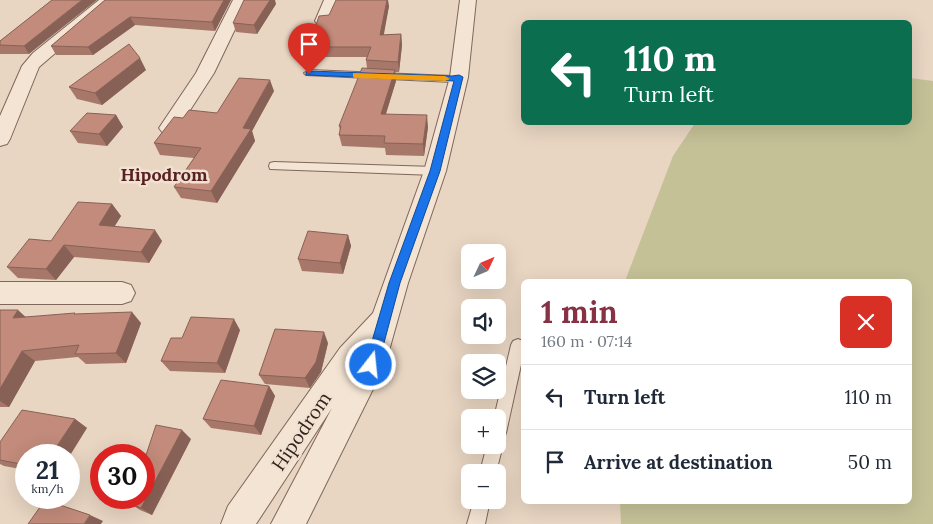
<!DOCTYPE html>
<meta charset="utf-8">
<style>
:root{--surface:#fff;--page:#f6f6f7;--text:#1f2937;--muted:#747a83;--line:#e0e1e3;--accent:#873244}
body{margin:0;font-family:Lora,serif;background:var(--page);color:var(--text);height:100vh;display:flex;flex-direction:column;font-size:19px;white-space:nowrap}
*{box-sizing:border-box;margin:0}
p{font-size:16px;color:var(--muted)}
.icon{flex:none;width:28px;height:28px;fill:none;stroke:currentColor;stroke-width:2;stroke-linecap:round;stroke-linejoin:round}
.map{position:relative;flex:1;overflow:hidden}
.drawer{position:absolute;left:521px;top:279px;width:391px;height:225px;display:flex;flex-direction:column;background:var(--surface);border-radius:8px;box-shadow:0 5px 20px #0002}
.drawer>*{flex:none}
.hud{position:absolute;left:521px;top:20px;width:391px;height:105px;border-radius:8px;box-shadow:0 5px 20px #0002;background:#0b6e4f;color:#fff;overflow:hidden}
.needle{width:32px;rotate:46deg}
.fabs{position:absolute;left:461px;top:244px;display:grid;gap:10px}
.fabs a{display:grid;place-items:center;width:45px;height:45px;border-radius:8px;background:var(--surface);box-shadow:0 5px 20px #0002;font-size:25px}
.speed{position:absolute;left:15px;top:444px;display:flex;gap:10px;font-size:25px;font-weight:700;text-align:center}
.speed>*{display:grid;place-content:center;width:65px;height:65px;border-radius:50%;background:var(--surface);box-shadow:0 5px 20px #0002;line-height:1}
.speed small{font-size:12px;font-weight:400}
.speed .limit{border:8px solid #d22;background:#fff;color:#111}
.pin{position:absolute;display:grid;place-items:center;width:42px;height:42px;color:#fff;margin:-51px -21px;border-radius:50% 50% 50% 0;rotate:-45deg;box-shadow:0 0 5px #0007}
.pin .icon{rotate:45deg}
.me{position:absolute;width:55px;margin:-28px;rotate:16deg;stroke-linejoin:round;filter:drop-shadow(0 0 4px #0008)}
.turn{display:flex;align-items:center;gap:18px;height:105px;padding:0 20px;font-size:22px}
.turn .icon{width:65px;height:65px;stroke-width:2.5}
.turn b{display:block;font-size:35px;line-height:42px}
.round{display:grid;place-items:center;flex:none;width:52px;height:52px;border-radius:8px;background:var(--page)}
.head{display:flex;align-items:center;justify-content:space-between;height:85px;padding:0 20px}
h1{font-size:30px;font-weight:700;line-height:38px;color:var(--accent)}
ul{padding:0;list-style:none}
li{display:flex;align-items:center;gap:15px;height:65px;padding:0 20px;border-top:1px solid var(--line)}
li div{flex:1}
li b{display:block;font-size:19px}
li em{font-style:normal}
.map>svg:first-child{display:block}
.green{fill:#c4c197}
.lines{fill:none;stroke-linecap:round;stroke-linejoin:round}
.service-casing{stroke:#7f675b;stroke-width:2}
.minor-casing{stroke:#7f675b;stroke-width:2}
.service{fill:#f4e4d3;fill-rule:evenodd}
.minor{fill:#f4e4d3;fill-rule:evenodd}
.wall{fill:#a7786a}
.shaded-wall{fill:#886156}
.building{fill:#c28b7b;stroke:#886156}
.route{fill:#1a73e8;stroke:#114b97}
.slow{fill:#f59e0b}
.labels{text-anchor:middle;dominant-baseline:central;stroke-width:5;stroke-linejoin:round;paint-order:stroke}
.neighbourhood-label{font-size:18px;font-weight:bold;fill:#592222;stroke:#f0e1d0}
.near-street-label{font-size:19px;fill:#31231e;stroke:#f0e1d0}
</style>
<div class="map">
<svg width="933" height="524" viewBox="0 0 933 524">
<rect width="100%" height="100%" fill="#e8d5c2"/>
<path class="green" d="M 910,78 L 933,81 L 933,524 L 621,524 L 620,501 L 910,501 L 910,281 L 625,281 L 673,156 L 695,123 L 910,122 Z"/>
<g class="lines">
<defs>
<path id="service" d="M 309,70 L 452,76 L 459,74 L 464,77 L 452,82 L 306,75 L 304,73 Z
M 274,162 L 435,167 L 440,171 L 435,175 L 270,169 L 269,166 L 270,163 Z
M 518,339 L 523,341 L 524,351 L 506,433 L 504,438 L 501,440 L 503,445 L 496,472 L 480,472 L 487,445 L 498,445 L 498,418 L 494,418 L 511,345 L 513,341 Z
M 474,500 L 490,500 L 485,524 L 467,524 Z"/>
<path id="minor" d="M 99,0 L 117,0 L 39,67 L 10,139 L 7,144 L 0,146 L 0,116 L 22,66 L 33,53 Z
M 233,0 L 249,0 L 214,73 L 176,132 L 169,134 L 162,132 L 159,128 L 196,73 Z
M 324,0 L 340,0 L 329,24 L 317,24 L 315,21 Z
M 460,0 L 476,0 L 468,77 L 446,171 L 408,283 L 385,365 L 306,524 L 271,524 L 332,408 L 256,524 L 221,524 L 228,506 L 340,348 L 373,313 L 424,171 L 450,77 Z
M 0,282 L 122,282 L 131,285 L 135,293 L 131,301 L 122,304 L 0,304 Z"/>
</defs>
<use href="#service" class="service-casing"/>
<use href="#minor" class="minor-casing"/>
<use href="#service" class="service"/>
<use href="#minor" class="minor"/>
</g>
<path class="wall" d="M 52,0 L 29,54 L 0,54 L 0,41 Z
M 105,0 L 231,0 L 215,31 L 135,25 L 93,55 L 56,55 L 51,46 Z
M 276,4 L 257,34 L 236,32 L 233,23 Z
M 389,6 L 383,35 L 401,34 L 402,45 L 399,72 L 395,72 L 396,81 L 386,114 L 428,127 L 424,156 L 386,155 L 385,148 L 342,146 L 339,135 L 340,131 L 339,126 L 367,68 L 366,60 L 367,57 L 311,57 L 309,47 Z
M 146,70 L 102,105 L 77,99 L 69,87 Z
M 274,91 L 252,131 L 255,141 L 217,203 L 181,198 L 174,187 L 194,158 L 160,155 L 154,143 L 183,118 L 217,113 Z
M 116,115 L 123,127 L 107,146 L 78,143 L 70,131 Z
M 112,204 L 121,216 L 114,227 L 162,241 L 149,263 L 74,257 L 56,280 L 18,278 L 7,267 Z
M 348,235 L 351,246 L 343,274 L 302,271 L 298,259 Z
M 0,310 L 26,317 L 76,314 L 141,323 L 126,363 L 86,364 L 78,357 L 35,361 L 9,407 L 0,407 Z
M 240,330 L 225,373 L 170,371 L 161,361 L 182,338 Z
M 328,343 L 321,372 L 310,388 L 265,384 L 259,375 Z
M 269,386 L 275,396 L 261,435 L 211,428 L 203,419 Z
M 75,419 L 87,428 L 26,455 L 26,470 L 4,466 L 0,464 L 0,442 Z
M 191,439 L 152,515 L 140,510 L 129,503 Z"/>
<path class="shaded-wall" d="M 82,0 L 97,0 L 29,54 L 24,46 Z
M 224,0 L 231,0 L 215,31 L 212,22 Z
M 270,0 L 275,0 L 276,4 L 257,34 L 254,25 Z
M 387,0 L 388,0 L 389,6 L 382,45 L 380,35 Z
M 130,17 L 135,25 L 93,55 L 88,47 Z
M 401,34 L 402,45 L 399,72 L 398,62 Z
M 140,58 L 146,70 L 102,105 L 95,93 Z
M 395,70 L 396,81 L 382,126 L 381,114 Z
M 270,80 L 274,91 L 252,131 L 255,141 L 217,203 L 211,191 L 243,128 Z
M 116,115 L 123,127 L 107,146 L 99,134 Z
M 427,115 L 428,127 L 424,156 L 423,144 Z
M 112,204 L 121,216 L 108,237 L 99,225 Z
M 155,230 L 162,241 L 149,263 L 141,252 Z
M 348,235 L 351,246 L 343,274 L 340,263 Z
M 64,245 L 74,257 L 56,280 L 46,269 Z
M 18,310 L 30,321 L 13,318 Z
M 132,312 L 141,323 L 126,363 L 116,353 Z
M 234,319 L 240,330 L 225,373 L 217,363 Z
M 324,332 L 328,343 L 321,372 L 310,388 L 305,378 Z
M 22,351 L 35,361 L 9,407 L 0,401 L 0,389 Z
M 269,386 L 275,396 L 261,435 L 254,426 Z
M 75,419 L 87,428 L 69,457 L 69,455 L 51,455 Z
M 182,430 L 191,439 L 152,515 L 141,508 Z
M 90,515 L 103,521 L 101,524 L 84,524 Z"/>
<path class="building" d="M 52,0 L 82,0 L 24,46 L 0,45 L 0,41 Z
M 105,0 L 224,0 L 212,22 L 130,17 L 88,47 L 51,46 Z
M 244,0 L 270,0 L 254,25 L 233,23 Z
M 336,0 L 387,0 L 380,35 L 401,34 L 398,62 L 366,60 L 371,47 L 309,47 L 319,16 L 329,15 Z
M 129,44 L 140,58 L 95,93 L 69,87 Z
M 362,68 L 395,70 L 381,114 L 427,115 L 423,144 L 384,143 L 385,136 L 339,135 L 341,126 L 339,126 Z
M 239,78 L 270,80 L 243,128 L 251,129 L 211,191 L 174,187 L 201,148 L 154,143 L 174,117 L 183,118 L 189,110 L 217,113 Z
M 87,113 L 116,115 L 99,134 L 70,131 Z
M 78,202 L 112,204 L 99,225 L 155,230 L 141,252 L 64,245 L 46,269 L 7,267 L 29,239 L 51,241 Z
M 308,231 L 348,235 L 340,263 L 298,259 Z
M 0,310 L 18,310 L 13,318 L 75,313 L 74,314 L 132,312 L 116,353 L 75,354 L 79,345 L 22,351 L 0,389 Z
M 191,317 L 234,319 L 217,363 L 161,361 L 171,338 L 182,338 Z
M 275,329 L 324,332 L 316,362 L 305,378 L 259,375 Z
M 221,380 L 269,386 L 254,426 L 203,419 Z
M 22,410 L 75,419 L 51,455 L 26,455 L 26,465 L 0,460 L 0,442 Z
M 156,425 L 182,430 L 141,508 L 129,503 L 131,498 L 144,498 L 144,461 Z
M 45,500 L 90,515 L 84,524 L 28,524 Z"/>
<path class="route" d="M 309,71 L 452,76 L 459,75 L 463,77 L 440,171 L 400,283 L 378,365 L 376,369 L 371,371 L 367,369 L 365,365 L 389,283 L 430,171 L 454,81 L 306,75 L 306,72 Z"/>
<path class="slow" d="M 353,73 L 445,76 L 450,79 L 445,81 L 355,78 L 353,77 Z"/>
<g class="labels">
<g class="neighbourhood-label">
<text x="164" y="174">Hipodrom</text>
</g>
<g class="near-street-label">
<text transform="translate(301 431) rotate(-56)">Hipodrom</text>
</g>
</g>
</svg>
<div class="fabs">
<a><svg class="needle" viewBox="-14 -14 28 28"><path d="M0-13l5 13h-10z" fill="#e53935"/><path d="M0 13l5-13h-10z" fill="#747a83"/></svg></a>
<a><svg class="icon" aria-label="sound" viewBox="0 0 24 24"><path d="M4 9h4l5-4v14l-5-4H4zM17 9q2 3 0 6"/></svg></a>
<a><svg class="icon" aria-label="layers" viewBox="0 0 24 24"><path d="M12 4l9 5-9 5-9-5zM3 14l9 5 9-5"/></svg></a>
<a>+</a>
<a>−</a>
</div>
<div class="speed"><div>21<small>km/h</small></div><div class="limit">30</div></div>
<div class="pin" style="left:309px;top:74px;background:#d93025"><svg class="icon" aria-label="arrive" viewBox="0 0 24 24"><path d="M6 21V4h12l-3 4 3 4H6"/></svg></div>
<svg class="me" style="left:371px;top:365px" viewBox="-20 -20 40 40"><circle r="17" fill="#1a73e8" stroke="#fff" stroke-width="3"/><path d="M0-11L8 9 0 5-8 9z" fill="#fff"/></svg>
<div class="hud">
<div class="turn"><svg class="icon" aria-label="left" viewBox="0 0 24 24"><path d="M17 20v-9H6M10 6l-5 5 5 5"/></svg><div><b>110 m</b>Turn left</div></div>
</div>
<section class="drawer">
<div class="head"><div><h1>1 min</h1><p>160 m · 07:14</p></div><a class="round" style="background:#d93025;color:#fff"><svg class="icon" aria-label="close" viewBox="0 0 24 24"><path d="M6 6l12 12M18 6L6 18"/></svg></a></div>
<ul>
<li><svg class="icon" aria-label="left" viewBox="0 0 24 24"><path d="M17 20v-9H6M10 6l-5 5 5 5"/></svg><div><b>Turn left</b></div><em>110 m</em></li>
<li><svg class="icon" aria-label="arrive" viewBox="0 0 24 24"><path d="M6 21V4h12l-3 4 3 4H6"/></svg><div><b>Arrive at destination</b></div><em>50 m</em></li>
</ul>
</section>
</div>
